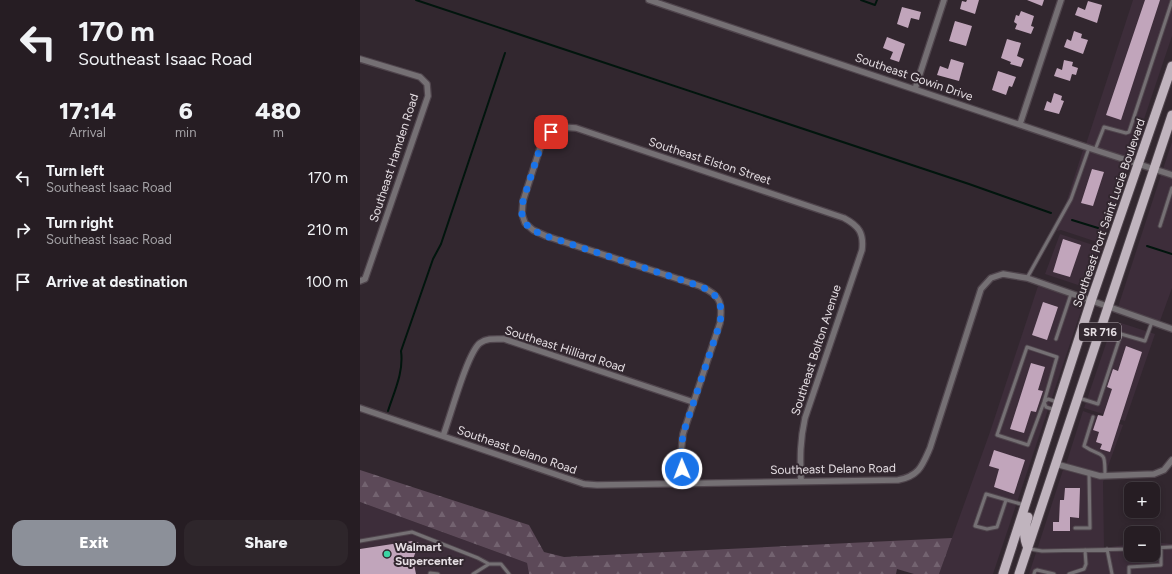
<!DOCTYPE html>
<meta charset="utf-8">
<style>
:root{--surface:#261d23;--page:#2e262b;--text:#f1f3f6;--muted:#a4a2a6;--line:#423b41;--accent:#8c9099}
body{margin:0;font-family:Figtree,sans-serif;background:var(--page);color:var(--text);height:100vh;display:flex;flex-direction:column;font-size:15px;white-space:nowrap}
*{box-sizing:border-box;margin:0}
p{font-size:13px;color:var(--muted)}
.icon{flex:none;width:22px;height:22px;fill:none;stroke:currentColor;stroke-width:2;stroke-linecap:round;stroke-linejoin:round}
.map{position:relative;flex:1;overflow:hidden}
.details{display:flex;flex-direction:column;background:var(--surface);width:360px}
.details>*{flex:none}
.banner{background:#261d23;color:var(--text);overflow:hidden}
.controls{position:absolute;left:764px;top:482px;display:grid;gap:8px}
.controls a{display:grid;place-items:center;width:36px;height:36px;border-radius:8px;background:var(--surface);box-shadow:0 2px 6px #0003,0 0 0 1px var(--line);font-size:20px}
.pin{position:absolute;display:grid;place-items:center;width:34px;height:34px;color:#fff;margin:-17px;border-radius:8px;box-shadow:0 2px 6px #0006}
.me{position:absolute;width:44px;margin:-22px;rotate:359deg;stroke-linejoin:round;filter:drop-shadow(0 0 3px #0008)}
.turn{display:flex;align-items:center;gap:14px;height:84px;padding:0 12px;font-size:18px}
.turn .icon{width:52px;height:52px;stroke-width:2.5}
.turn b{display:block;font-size:28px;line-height:34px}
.eta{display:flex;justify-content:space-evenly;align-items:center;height:68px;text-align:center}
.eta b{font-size:24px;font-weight:800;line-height:28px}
.button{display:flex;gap:8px;margin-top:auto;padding:8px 12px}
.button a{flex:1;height:46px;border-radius:12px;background:var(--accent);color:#fff;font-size:16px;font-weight:800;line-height:46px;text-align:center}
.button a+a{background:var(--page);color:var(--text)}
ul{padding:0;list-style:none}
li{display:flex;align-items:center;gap:12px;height:52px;padding:0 12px}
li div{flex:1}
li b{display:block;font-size:15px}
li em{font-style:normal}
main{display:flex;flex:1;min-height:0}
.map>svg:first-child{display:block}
.built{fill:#3d2d3a}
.forest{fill:url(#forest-firs)}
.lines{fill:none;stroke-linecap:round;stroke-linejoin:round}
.stream{stroke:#01150d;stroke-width:2}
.building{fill:#c1a5bb}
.lane-casing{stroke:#4f444c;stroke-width:5}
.street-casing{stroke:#4f444c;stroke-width:8}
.primary-casing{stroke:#4f444c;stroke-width:11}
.lane{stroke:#757074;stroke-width:3}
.street{stroke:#757074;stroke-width:5.5}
.primary{stroke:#c0b4be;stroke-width:9}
.route{stroke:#1a73e8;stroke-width:7;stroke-dasharray:0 12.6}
.poi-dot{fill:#3cd4a4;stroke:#32272f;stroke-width:1.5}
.labels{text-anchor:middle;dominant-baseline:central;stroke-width:4;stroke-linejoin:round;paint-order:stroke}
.shield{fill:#32272f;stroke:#afa7ad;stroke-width:1}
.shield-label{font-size:11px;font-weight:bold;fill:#e5dee3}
.street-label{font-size:12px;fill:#e5dee3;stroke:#32272f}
.poi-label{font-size:12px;font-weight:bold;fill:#e5dee3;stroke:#32272f;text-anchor:start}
</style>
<main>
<section class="details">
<div class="banner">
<div class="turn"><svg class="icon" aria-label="left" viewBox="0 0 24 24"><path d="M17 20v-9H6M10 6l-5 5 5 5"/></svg><div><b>170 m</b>Southeast Isaac Road</div></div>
</div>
<div class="eta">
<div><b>17:14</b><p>Arrival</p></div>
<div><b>6</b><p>min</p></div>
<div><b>480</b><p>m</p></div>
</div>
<ul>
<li><svg class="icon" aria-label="left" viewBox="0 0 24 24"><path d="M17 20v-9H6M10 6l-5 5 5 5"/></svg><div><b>Turn left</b><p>Southeast Isaac Road</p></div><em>170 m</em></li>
<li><svg class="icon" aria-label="right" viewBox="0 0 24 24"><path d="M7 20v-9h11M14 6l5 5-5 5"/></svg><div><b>Turn right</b><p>Southeast Isaac Road</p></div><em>210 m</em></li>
<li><svg class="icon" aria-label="arrive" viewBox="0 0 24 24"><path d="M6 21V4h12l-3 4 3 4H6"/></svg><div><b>Arrive at destination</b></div><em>100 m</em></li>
</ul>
<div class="button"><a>Exit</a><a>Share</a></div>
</section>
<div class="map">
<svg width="812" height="574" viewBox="0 0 812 574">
<defs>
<pattern id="forest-firs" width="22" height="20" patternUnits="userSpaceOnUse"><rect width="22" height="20" fill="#5c4958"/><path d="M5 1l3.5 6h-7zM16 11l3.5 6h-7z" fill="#736370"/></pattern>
</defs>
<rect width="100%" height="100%" fill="#32272f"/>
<path class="built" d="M 773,0 L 812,0 L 812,36 L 771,158 L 726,144 Z
M 812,142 L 812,172 L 803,169 Z
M 723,150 L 769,165 L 743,244 L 701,230 L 697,231 Z
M 801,175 L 812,179 L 812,288 L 800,321 L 758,307 Z
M 700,234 L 742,248 L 730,284 L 724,287 L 685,274 Z
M 678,286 L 724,302 L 633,574 L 579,574 L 630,432 Z
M 761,323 L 795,334 L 765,421 L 724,408 L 752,326 Z
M 723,411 L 763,425 L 746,472 L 740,472 L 706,464 Z
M 703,470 L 739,479 L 744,479 L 743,482 L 744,548 L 771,544 L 771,555 L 793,555 L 793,542 L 812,544 L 812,574 L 669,574 Z
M 0,502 L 167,563 L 169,574 L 0,574 Z"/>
<path class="forest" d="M 0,470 L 169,525 L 184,552 L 204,557 L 592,538 L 579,574 L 554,574 L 537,569 L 536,574 L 169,574 L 167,563 L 0,502 Z"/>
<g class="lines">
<path class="stream" d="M 56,0 L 609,184 L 691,213
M 501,0 L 515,5 L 517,0
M 712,220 L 738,228
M 787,246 L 812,254
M 28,411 C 34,392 44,372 41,351 L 73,259 L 81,244 L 145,53"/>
</g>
<path class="building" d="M 607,0 L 619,0 L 615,14 L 600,9 L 602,1 L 606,2 Z
M 667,0 L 684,0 L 682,6 Z
M 785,0 L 800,0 L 761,120 L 746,115 Z
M 728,1 L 742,5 L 737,23 L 715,15 L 718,7 L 725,10 Z
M 542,7 L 561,12 L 559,20 L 551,18 L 548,28 L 537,24 Z
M 661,11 L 674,16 L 671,26 L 674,27 L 671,34 L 655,29 L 657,24 L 654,22 L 656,15 L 659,16 Z
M 595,21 L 612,26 L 606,46 L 589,41 Z
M 714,31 L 722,34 L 721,38 L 728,40 L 723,54 L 704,47 L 707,39 L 711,41 Z
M 527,37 L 545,44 L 539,62 L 530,59 L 533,52 L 523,48 Z
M 647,39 L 661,43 L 657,56 L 664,59 L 661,67 L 650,64 L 651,62 L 641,58 Z
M 591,59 L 604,63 L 599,81 L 577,75 L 580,66 L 588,69 Z
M 704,60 L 713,62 L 712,66 L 718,68 L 716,75 L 712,74 L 710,81 L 694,76 L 697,68 L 702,70 Z
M 638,71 L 656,77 L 652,87 L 649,86 L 646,95 L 632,90 Z
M 694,93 L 702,96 L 701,100 L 704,101 L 699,114 L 684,110 L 687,101 L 691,103 Z
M 732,169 L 744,172 L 733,206 L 721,203 Z
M 703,239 L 721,245 L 710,277 L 693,272 Z
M 683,302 L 698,307 L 687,340 L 672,335 Z
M 766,346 L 782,352 L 750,452 L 740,449 L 742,444 L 736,442 L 739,432 L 733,430 L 738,415 L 743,416 L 752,389 L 747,387 L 753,369 L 758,371 Z
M 671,363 L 685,367 L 678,390 L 683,391 L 676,412 L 671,411 L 664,433 L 650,429 Z
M 634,450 L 665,460 L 654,494 L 634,487 L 639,469 L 629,466 Z
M 705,488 L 720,488 L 719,518 L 710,517 L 710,531 L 693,531 L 693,522 L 699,522 L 700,500 L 704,500 Z
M 52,541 L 59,543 L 53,559 L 56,574 L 0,574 L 0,549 Z"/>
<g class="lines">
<defs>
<path id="lane" d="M 735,150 L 744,127 L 766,133 L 769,132 L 812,1
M 800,226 L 812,188
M 667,278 L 711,199 L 729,148
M 696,339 L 711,294
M 667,347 L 697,357 L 684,402 L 668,445 L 637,435 Z
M 719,398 L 738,404 L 761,334 L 785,341 L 792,322
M 695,410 L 686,407 L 684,402 L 688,399 L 697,402
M 733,417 L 724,446 C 743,459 745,447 745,476
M 646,500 L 637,527 L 627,529 L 615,526 L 626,494 L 664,505
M 715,528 L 730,528 L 729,473
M 0,541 L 52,532 L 118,558 L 129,564
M 793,548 L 812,547
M 670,549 L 682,551 L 771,549
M 747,549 L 752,574
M 70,574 L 70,573 L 78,574
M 113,574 L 129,564 L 141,564 L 149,574
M 674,574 L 675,571 L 677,570 L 694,574
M 709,574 L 724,569 L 726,564 L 725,550
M 769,574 L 769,567 L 801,565 L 801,548"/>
<path id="street" d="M 289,0 L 729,148 L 812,175
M 0,59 L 60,77 L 67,84 L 68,96 L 5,279 L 0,281
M 555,89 L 584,0
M 660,124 L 701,0
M 0,408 L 224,484 L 237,485 C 337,484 438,481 538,480 C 559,476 562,466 570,448 L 621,289 L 631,278 L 643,274 L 667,278 L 812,329
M 83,436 C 90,418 107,353 120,343 C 127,338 135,339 144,339 L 333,402
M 696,464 L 740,476 L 794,474 L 804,470 L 812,460
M 322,484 L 321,453 L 323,434 L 360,323 C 363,302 360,295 340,286 L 186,236 L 173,230 L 165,223 L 162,214 L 163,201 L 181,145 L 191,132 L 201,127 L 216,128 L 484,218 C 499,226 504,233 502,250 L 445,418 C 440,441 440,457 441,481"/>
<path id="primary" d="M 668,548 C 663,537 664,529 668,517
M 643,574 L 731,301 L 812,66
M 659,574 L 812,115"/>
</defs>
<use href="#lane" class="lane-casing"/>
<use href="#street" class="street-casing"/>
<use href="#primary" class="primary-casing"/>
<use href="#lane" class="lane"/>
<use href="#street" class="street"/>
<use href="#primary" class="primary"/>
</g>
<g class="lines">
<path class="route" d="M 191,132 L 181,145 L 163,201 L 162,214 L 165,223 L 172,230 L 186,236 L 340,286 C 359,295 363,302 360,323 L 323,434 L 321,453 L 322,469"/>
</g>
<circle class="poi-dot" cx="27" cy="554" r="4"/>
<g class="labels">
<rect class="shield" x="719" y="323" width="42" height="18" rx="3"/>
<g class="shield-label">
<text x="740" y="332">SR 716</text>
</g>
<g class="street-label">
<text transform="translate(554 77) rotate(19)">Southeast Gowin Drive</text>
<text transform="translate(34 158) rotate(-72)">Southeast Hamden Road</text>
<text transform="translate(350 161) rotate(18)">Southeast Elston Street</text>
<text transform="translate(749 213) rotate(-71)">Southeast Port Saint Lucie Boulevard</text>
<text transform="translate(205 349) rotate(18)">Southeast Hilliard Road</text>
<text transform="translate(456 350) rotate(-72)">Southeast Bolton Avenue</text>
<text transform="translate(157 450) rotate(19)">Southeast Delano Road</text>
<text transform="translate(473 469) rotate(-1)">Southeast Delano Road</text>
</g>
<g class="poi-label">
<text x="35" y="547">Walmart<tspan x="35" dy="14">Supercenter</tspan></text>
</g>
</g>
</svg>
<div class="controls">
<a>+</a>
<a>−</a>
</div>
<div class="pin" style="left:191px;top:132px;background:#d93025"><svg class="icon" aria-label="arrive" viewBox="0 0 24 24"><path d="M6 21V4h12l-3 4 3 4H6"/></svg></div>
<svg class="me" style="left:322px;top:469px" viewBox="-20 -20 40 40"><circle r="17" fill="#1a73e8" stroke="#fff" stroke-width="3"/><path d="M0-11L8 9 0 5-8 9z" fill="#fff"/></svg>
</div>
</main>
